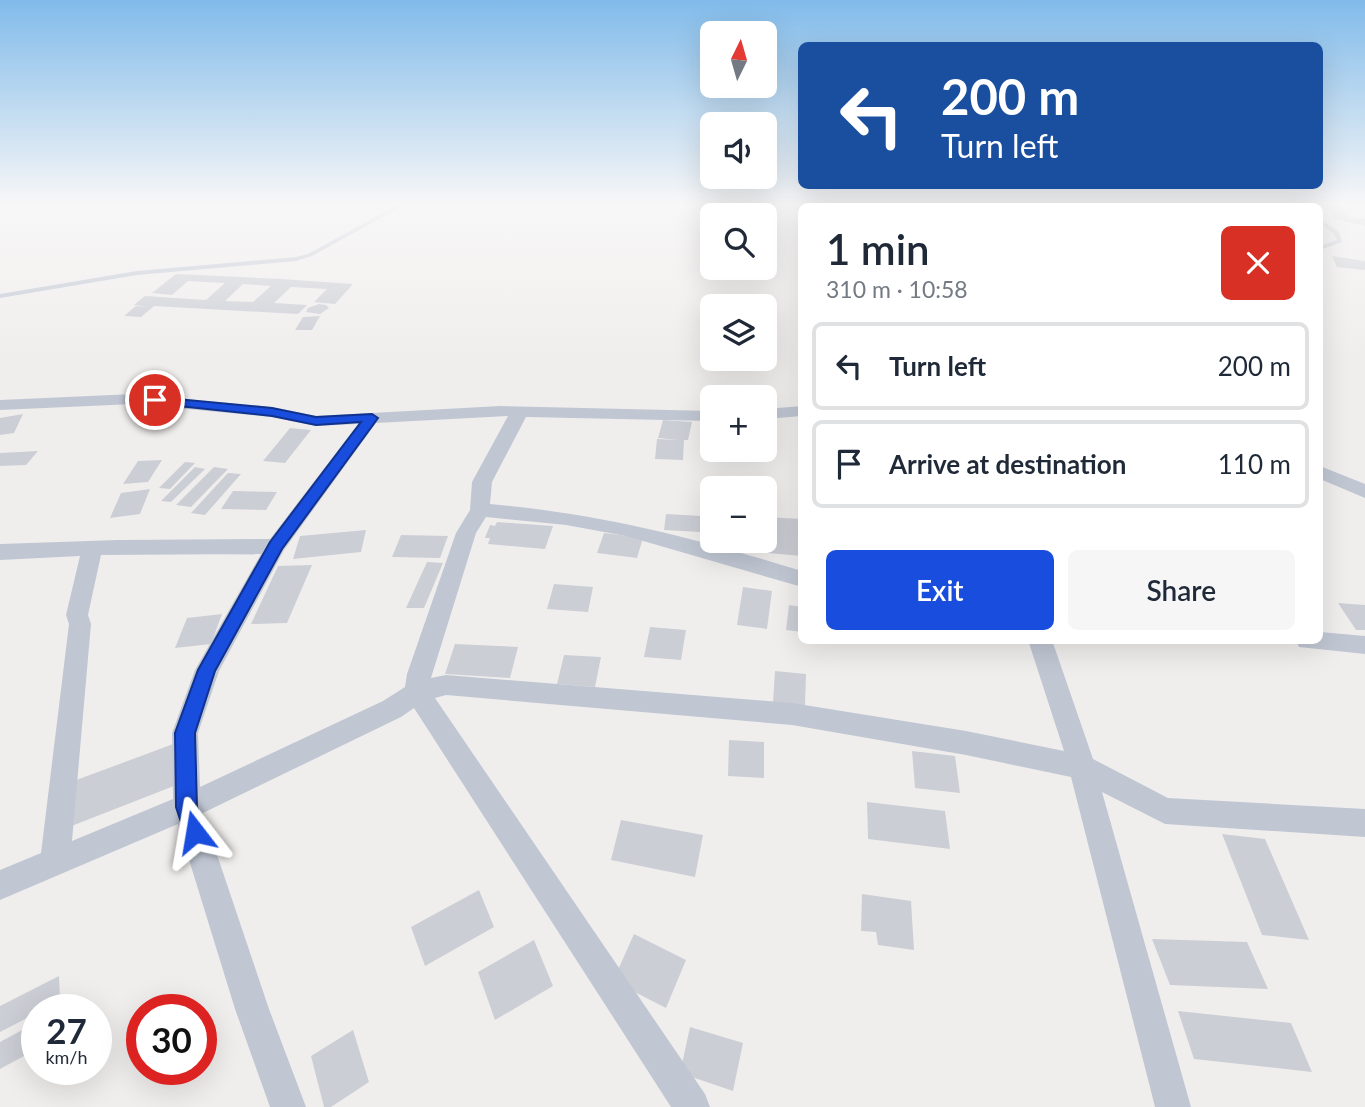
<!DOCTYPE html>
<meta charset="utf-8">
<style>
:root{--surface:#fff;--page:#f6f6f7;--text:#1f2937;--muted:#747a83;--line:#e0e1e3;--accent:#194dde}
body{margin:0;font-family:Lato,sans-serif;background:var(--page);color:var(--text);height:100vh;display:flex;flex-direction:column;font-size:26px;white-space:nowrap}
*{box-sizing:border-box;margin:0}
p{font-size:23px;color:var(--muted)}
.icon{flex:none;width:38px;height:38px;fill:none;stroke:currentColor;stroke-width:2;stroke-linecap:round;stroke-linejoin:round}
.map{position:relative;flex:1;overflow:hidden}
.side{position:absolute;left:798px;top:203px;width:525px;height:441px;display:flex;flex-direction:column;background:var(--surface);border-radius:10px;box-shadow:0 7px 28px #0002}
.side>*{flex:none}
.banner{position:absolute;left:798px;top:42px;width:525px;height:147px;border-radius:10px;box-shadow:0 7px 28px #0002;background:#1a4fa0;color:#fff;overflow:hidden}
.needle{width:46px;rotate:5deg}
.tools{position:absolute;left:700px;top:21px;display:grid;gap:14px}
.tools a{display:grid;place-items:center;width:77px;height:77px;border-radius:10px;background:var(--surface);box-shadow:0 7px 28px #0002;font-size:35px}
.speed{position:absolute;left:21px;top:994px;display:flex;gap:14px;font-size:35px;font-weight:700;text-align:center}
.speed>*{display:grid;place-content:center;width:91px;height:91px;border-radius:50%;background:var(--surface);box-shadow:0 7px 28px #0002;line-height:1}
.speed small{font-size:18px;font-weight:400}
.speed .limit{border:10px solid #d22;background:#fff;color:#111}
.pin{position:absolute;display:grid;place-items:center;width:60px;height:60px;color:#fff;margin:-30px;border:4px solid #fff;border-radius:50%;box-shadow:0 2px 7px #0007}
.me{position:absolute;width:77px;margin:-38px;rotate:346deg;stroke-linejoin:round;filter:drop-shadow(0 0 5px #0008)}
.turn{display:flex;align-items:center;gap:24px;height:147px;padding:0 28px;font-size:32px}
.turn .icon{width:91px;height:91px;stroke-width:2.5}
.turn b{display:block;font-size:49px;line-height:60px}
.round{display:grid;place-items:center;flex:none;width:74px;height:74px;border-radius:10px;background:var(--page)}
.overview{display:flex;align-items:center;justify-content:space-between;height:119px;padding:0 28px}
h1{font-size:42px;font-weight:600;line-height:52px}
.action{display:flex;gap:14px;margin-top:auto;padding:14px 28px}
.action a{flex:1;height:80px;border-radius:10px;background:var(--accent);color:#fff;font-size:28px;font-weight:600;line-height:80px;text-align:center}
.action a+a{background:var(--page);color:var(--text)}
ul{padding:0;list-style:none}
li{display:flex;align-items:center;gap:21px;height:88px;margin:0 14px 10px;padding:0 14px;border:4px solid var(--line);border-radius:10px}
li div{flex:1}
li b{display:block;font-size:26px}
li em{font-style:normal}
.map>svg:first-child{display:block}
.building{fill:#ccced5;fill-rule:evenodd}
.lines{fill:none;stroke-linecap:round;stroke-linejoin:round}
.service{fill:#c0c7d3;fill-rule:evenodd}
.minor{fill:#c0c7d3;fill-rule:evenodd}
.route{fill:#194dde;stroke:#103290;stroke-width:2}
</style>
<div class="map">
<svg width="1365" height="1107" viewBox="0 0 1365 1107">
<rect width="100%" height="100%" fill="#f0eeed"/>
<path class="building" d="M 1324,203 L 1341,203 L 1350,217 L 1365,219 L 1365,226 L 1334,219 Z
M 1332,256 L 1365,261 L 1365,270 L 1337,267 Z
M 176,274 L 281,279 L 353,284 L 335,304 L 314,302 L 327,289 L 291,287 L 274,303 L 307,305 L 298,314 L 154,306 L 141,317 L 124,316 L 136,306 L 148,307 L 134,305 L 145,296 L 206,300 L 225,283 L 188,281 L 172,295 L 152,293 ZM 243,284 L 271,286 L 253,302 L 225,301 Z
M 319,304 L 326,305 L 329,308 L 320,314 L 306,312 L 308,308 Z
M 320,316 L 312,330 L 295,330 L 303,317 Z
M 23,414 L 14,433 L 0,435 L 0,418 Z
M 663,420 L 692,422 L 688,440 L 684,440 L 683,460 L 655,459 L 657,439 L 679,440 L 658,438 Z
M 290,428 L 311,430 L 285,463 L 263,461 Z
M 38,451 L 26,465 L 0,466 L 0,453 Z
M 162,460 L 148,482 L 123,484 L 138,461 Z
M 185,462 L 195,463 L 170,489 L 159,488 Z
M 195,467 L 205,469 L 171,502 L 161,501 Z
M 214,467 L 228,469 L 191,507 L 176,505 Z
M 228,473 L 241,474 L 205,515 L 191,513 Z
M 150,489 L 140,514 L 110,518 L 121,493 Z
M 233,491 L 277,492 L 266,510 L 221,509 Z
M 666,514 L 701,516 L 700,532 L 664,530 Z
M 765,517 L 802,519 L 802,556 L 746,551 L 747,541 L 765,541 Z
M 497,522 L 553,526 L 545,549 L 488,544 L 490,538 L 485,538 L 490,525 L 495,526 Z
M 366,530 L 361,552 L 293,559 L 300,536 Z
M 604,533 L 643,538 L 637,558 L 597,553 Z
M 401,535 L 448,536 L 440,558 L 392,557 Z
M 427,562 L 443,563 L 424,608 L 406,608 Z
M 312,565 L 287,623 L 251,624 L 278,566 Z
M 554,584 L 593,587 L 588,612 L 547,609 Z
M 743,587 L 772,591 L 767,629 L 737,625 Z
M 1338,603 L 1365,605 L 1365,630 L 1356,630 Z
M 789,605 L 802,607 L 802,632 L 786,630 Z
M 222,614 L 211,644 L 175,648 L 187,618 Z
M 650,627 L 686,630 L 681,660 L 644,657 Z
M 455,644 L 518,647 L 510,678 L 445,674 Z
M 564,655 L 601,657 L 595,687 L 557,684 Z
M 775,671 L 806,674 L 805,706 L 773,703 Z
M 729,740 L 764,742 L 764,778 L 728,776 Z
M 176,743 L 179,784 L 69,827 L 71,782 Z
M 912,751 L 955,756 L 960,793 L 915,788 Z
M 867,802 L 945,811 L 950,849 L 868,839 Z
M 621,820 L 703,835 L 695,877 L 611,860 Z
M 1222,834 L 1265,839 L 1309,940 L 1262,935 Z
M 479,890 L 494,927 L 425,966 L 411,927 Z
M 862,894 L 911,901 L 914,950 L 878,945 L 876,932 L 861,931 Z
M 634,934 L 686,960 L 666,1008 L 613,981 Z
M 1152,939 L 1247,942 L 1268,989 L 1170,985 Z
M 534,940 L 553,986 L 495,1020 L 478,972 Z
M 59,976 L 60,1001 L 43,1010 L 37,1010 L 37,1013 L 0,1032 L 0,1006 Z
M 1178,1011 L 1291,1023 L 1312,1072 L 1194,1059 Z
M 37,1022 L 37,1049 L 0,1069 L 0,1042 Z
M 690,1027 L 743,1043 L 733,1091 L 680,1073 Z
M 353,1030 L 369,1082 L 331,1107 L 324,1107 L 311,1056 Z"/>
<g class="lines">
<path class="service" d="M 401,203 L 408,203 L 312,256 L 296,261 L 137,275 L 0,298 L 0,294 L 137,271 L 296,257 L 308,254 Z
M 1271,203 L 1277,203 L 1279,206 L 1273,206 Z
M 1299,203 L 1305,203 L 1309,206 L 1303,206 Z
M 1320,219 L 1339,232 L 1342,242 L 1320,250 L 1320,246 L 1337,240 L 1334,234 L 1320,223 Z"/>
<path class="minor" d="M 134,394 L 272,407 L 316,416 L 500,406 L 712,411 L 712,421 L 526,417 L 492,482 L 490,504 C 603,514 694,538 802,571 L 802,587 L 626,536 L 566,525 L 486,517 L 476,533 L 431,678 L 446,675 L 792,703 L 966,731 L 1064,751 L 1028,640 L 1052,640 L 1093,759 L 1168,798 L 1365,809 L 1365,837 L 1165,824 L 1102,792 L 1191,1107 L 1155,1107 L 1071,777 L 966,755 L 792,725 L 446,695 L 435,698 L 705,1094 L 710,1107 L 671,1107 L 414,708 L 401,717 L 203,813 L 269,1009 L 306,1107 L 270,1107 L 235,1009 L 178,824 L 0,900 L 0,870 L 41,853 L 69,624 L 66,615 L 80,556 L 0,560 L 0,544 L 117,540 L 270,539 L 358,424 L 316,426 L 272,417 L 134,404 L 0,410 L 0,400 ZM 508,416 L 472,482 L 470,510 L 456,533 L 407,674 L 405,687 L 383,701 L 200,787 L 198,733 L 219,671 L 284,550 L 376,423 ZM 261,554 L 195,670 L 172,733 L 173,799 L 72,841 L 91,624 L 88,615 L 101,555 Z
M 802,406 L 802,416 L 765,419 L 765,409 Z
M 1320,466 L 1365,484 L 1365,498 L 1320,479 Z
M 1320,632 L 1365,636 L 1365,654 L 1299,647 L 1296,640 L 1320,640 Z"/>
</g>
<linearGradient id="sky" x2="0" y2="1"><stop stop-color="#81bbea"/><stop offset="0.57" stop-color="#f8f7f7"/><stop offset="1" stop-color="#f8f7f7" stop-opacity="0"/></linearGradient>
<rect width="1365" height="358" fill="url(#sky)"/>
<path class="route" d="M 155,397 L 272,408 L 316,417 L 372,414 L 378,418 L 282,549 L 215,671 L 195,733 L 197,807 L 206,832 L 203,840 L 195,843 L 187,840 L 176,807 L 175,733 L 198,670 L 270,542 L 361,422 L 316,425 L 272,416 L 151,403 L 151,398 Z"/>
</svg>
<div class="tools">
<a><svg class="needle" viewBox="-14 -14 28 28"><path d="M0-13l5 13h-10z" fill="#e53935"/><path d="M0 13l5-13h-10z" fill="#747a83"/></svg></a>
<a><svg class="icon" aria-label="sound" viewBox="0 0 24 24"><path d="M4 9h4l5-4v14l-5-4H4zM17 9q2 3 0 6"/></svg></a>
<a><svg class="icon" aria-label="search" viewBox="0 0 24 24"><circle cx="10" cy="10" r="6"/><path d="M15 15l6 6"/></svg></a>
<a><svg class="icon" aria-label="layers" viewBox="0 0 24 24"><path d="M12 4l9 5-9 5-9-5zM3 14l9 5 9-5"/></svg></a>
<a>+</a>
<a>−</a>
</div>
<div class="speed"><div>27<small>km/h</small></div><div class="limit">30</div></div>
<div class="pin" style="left:155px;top:400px;background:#d93025"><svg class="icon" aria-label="arrive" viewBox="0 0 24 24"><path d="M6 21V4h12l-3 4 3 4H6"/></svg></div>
<svg class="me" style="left:195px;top:832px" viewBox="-20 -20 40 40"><path d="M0-17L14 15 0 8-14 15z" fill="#194dde" stroke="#fff" stroke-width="4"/></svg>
<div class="banner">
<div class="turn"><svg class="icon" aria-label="left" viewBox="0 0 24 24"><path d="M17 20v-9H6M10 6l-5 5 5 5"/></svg><div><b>200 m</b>Turn left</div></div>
</div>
<section class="side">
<div class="overview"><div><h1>1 min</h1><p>310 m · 10:58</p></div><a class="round" style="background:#d93025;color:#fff"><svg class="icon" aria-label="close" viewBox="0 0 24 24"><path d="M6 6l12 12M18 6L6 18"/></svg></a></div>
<ul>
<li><svg class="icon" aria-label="left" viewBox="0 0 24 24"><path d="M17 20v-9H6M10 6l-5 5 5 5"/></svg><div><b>Turn left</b></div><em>200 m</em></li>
<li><svg class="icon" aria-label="arrive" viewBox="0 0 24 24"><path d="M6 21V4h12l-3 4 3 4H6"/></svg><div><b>Arrive at destination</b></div><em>110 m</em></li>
</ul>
<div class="action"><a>Exit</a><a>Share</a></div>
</section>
</div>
